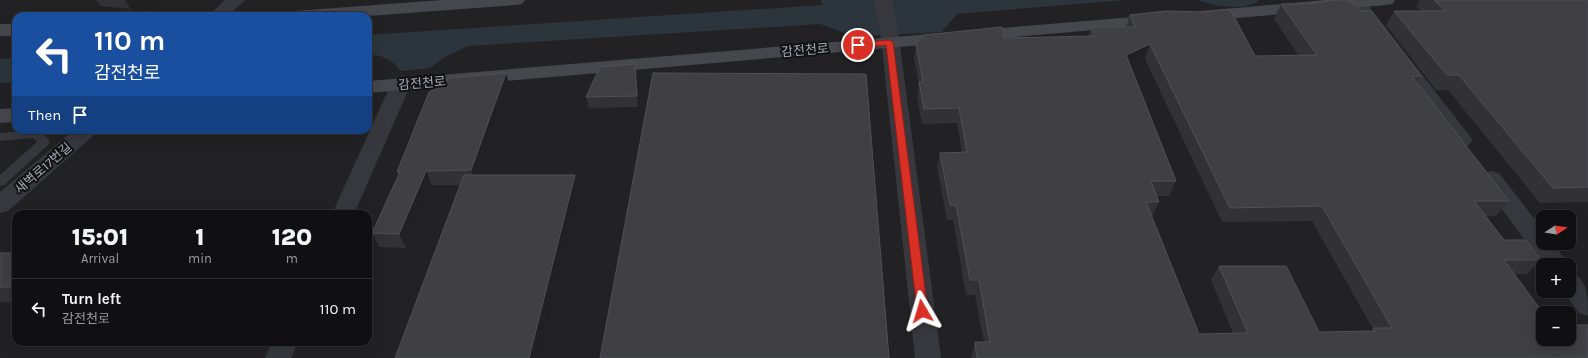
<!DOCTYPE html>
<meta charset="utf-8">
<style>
:root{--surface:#101012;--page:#1e1e20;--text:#f1f3f6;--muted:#9c9d9f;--line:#303032}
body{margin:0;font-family:Karla,"Noto Sans KR",sans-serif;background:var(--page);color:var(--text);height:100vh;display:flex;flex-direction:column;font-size:15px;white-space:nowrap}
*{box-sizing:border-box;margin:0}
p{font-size:13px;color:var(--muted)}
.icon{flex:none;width:22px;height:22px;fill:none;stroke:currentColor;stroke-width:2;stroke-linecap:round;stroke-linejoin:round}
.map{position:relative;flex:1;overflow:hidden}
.side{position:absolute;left:12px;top:210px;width:360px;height:136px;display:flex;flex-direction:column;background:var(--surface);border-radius:12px;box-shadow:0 4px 16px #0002,0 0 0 1px var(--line)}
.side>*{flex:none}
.hud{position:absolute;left:12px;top:12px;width:360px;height:122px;border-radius:12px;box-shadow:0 4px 16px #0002,0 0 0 1px var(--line);background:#1a4fa0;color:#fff;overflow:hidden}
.needle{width:26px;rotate:78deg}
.tools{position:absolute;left:1536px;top:210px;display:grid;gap:8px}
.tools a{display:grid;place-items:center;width:40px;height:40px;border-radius:8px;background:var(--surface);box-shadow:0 4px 16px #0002,0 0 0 1px var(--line);font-size:20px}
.pin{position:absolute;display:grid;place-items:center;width:34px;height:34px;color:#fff;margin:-17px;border:2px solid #fff;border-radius:50%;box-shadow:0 1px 4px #0007}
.me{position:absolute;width:44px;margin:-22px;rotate:353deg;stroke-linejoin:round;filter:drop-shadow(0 0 3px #0008)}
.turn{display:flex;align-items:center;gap:14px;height:84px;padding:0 16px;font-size:18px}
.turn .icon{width:52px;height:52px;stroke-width:2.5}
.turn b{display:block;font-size:28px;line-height:34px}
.then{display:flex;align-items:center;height:38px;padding:0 16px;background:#0003;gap:8px;font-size:15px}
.eta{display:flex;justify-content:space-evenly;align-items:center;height:68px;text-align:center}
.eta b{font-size:24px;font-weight:800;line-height:28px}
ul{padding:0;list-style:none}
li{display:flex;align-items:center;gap:12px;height:60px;padding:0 16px;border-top:1px solid var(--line)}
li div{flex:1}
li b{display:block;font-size:15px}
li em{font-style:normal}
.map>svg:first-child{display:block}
.built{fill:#222225;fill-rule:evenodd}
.water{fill:#2c353c}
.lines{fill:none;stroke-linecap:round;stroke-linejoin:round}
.lane{fill:#37383d;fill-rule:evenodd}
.street{fill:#37383d;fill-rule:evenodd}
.secondary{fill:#45474d;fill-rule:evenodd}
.wall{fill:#323236;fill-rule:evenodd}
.shaded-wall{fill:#212124}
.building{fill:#3f3f44;stroke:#4f5156;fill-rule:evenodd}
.route{fill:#d93025;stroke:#8d1f18}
.labels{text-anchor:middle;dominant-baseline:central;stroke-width:4;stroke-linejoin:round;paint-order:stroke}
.street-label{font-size:13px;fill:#a8adb8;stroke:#111113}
</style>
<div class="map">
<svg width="1588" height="358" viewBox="0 0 1588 358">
<rect width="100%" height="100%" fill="#161618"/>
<path class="built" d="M 0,0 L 1588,0 L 1588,358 L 0,358 ZM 16,16 L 368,16 L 368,130 L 16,130 ZM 16,214 L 368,214 L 368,342 L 16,342 ZM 1543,217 L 1569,217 L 1569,243 L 1543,243 ZM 1543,265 L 1569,265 L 1569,291 L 1543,291 ZM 1543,313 L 1569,313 L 1569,339 L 1543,339 Z"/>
<path class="water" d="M 821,0 L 1126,0 L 957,14 L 942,32 L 864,36 L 847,34 L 820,24 L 468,46 L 445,57 L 430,68 L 400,71 C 393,59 381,54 368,55 L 368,35 L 822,5 Z
M 1198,0 L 1259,0 C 1250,12 1211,6 1198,0 Z
M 16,58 L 16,82 L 0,83 L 0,59 Z"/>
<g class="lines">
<path class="lane" d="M 36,130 C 42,132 47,137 50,142 L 48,145 L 4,185 L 0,186 L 0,175 L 37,142 L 33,138 L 0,141 L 0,133 Z"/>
<path class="street" d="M 225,0 L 245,0 L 228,16 L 208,16 Z
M 874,0 L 892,0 L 899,38 L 941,358 L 915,358 L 881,38 Z
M 1350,0 L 1364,0 L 1469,135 L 1473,140 L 1469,145 L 1462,147 L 1455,145 L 1351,7 L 1348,3 Z
M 401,78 L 408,80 L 411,84 L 354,214 L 332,214 L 391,84 L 394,80 Z
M 74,130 L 97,130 L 94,135 L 8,211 L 0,213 L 0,192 Z
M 1491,171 L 1499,173 L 1543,230 L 1543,243 L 1553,243 L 1569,265 L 1543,265 L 1480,179 L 1483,173 Z
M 1569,271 C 1588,279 1588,296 1588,316 L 1579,313 L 1563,291 L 1569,291 Z
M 272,342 L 298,342 L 291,358 L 265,358 Z"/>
<path class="secondary" d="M 442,0 L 525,0 L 522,4 L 516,5 L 368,16 L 285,16 L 288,12 L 294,11 Z
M 1325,0 L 1395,0 L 1392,4 L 1386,5 L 1202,21 L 1196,20 L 1193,16 L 1196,12 L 1202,11 Z
M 1158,15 L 1164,16 L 1167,20 L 1164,24 L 368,93 L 368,81 Z
M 0,24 L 16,24 L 16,36 L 0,36 Z
M 16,108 L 16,122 L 0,123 L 0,109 Z"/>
</g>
<path class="wall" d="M 96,0 L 151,0 L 157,9 L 133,13 L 130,9 L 100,6 Z
M 1420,0 L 1588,0 L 1588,202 L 1540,203 L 1448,90 L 1436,90 L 1386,25 L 1394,11 L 1421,11 L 1416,6 Z
M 1281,4 L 1360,11 L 1421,76 L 1417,82 L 1509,201 L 1496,216 L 1485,216 L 1504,240 L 1541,260 L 1527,274 L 1515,274 L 1543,339 L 1588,358 L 971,358 L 971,357 L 975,342 L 984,342 L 975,295 L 966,295 L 953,220 L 947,220 L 937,167 L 940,153 L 962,152 L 957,123 L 922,124 L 917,97 L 919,85 L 914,58 L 916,44 L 1004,38 L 1088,37 L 1091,27 L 1126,27 L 1130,15 L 1255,56 L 1299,56 L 1274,19 ZM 1145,59 L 1222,222 L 1312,221 L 1373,329 L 1371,331 L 1319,332 L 1219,266 L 1211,280 L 1233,333 L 1199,334 L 1152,217 L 1159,202 L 1157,196 L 1169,196 L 1176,181 L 1130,65 Z
M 636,74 L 638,107 L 589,108 L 586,97 Z
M 510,87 L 479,175 L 575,175 L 579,193 L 460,185 L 432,185 L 406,248 L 379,247 L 372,233 L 399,175 L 397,172 Z
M 0,253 L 16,253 L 16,302 L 0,302 Z"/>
<path class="shaded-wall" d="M 125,0 L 151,0 L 157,9 L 133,13 Z
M 1150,44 L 1145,59 L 1121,69 L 1126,55 Z
M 635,64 L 636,74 L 638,107 L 637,96 Z
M 506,73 L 510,87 L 476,184 L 471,170 Z
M 426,171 L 432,185 L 406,248 L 399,234 Z
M 575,175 L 579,193 L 539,358 L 529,358 Z"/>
<path class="building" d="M 1333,0 L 1346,0 L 1356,5 L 1360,11 L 1371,11 L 1421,76 L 1412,76 L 1509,201 L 1474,201 L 1504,240 L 1526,240 L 1541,260 L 1504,260 L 1543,313 L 1543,339 L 1569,339 L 1569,325 L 1588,325 L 1588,358 L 977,358 L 975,342 L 990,342 L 979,280 L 970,280 L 956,205 L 950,205 L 940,153 L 967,152 L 959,108 L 924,109 L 919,82 L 923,82 L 916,44 L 924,35 L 1002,27 L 1004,38 L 1094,36 L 1091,27 L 1135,27 L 1130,15 L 1166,11 L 1205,12 L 1230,9 L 1255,56 L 1317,55 L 1281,4 L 1307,4 ZM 1150,44 L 1230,208 L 1322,206 L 1392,328 L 1373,328 L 1375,331 L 1319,332 L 1286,266 L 1219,266 L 1248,333 L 1199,334 L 1146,202 L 1159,202 L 1151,181 L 1176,181 L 1126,55 Z
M 1434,0 L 1588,0 L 1588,187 L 1553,188 L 1459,75 L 1447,75 L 1394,11 L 1446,11 Z
M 635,64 L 637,96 L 586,97 L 600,67 Z
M 506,73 L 471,170 L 426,171 L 399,234 L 372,233 L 400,172 L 397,172 L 429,92 L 450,78 Z
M 653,73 L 866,74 L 889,358 L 600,358 Z
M 464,175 L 575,175 L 529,358 L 395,358 Z
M 0,253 L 16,253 L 16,287 L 0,287 Z"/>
<path class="route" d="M 889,40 L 893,42 L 928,311 L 922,315 L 917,311 L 886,45 L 858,48 L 854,45 L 858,43 Z"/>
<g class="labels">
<g class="street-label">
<text transform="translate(805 50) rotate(-5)">감전천로</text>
<text transform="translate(422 83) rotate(-5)">감전천로</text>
<text transform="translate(43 168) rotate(-41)">새벽로17번길</text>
</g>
</g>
</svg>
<div class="tools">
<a><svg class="needle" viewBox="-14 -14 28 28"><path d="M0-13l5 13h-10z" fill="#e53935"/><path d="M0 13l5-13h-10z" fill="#9c9d9f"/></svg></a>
<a>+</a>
<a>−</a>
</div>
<div class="pin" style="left:858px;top:45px;background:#d93025"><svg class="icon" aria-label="arrive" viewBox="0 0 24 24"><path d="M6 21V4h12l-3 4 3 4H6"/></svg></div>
<svg class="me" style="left:922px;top:311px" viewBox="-20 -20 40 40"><path d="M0-17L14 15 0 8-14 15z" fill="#d93025" stroke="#fff" stroke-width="4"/></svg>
<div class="hud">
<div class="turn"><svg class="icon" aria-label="left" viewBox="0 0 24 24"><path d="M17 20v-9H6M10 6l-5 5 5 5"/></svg><div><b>110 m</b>감전천로</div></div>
<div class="then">Then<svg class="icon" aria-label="arrive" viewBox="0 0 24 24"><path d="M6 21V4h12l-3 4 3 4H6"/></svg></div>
</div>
<section class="side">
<div class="eta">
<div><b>15:01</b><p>Arrival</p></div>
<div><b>1</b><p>min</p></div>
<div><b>120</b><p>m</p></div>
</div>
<ul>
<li><svg class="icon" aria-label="left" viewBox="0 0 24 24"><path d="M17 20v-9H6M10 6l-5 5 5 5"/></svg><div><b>Turn left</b><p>감전천로</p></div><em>110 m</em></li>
</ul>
</section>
</div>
